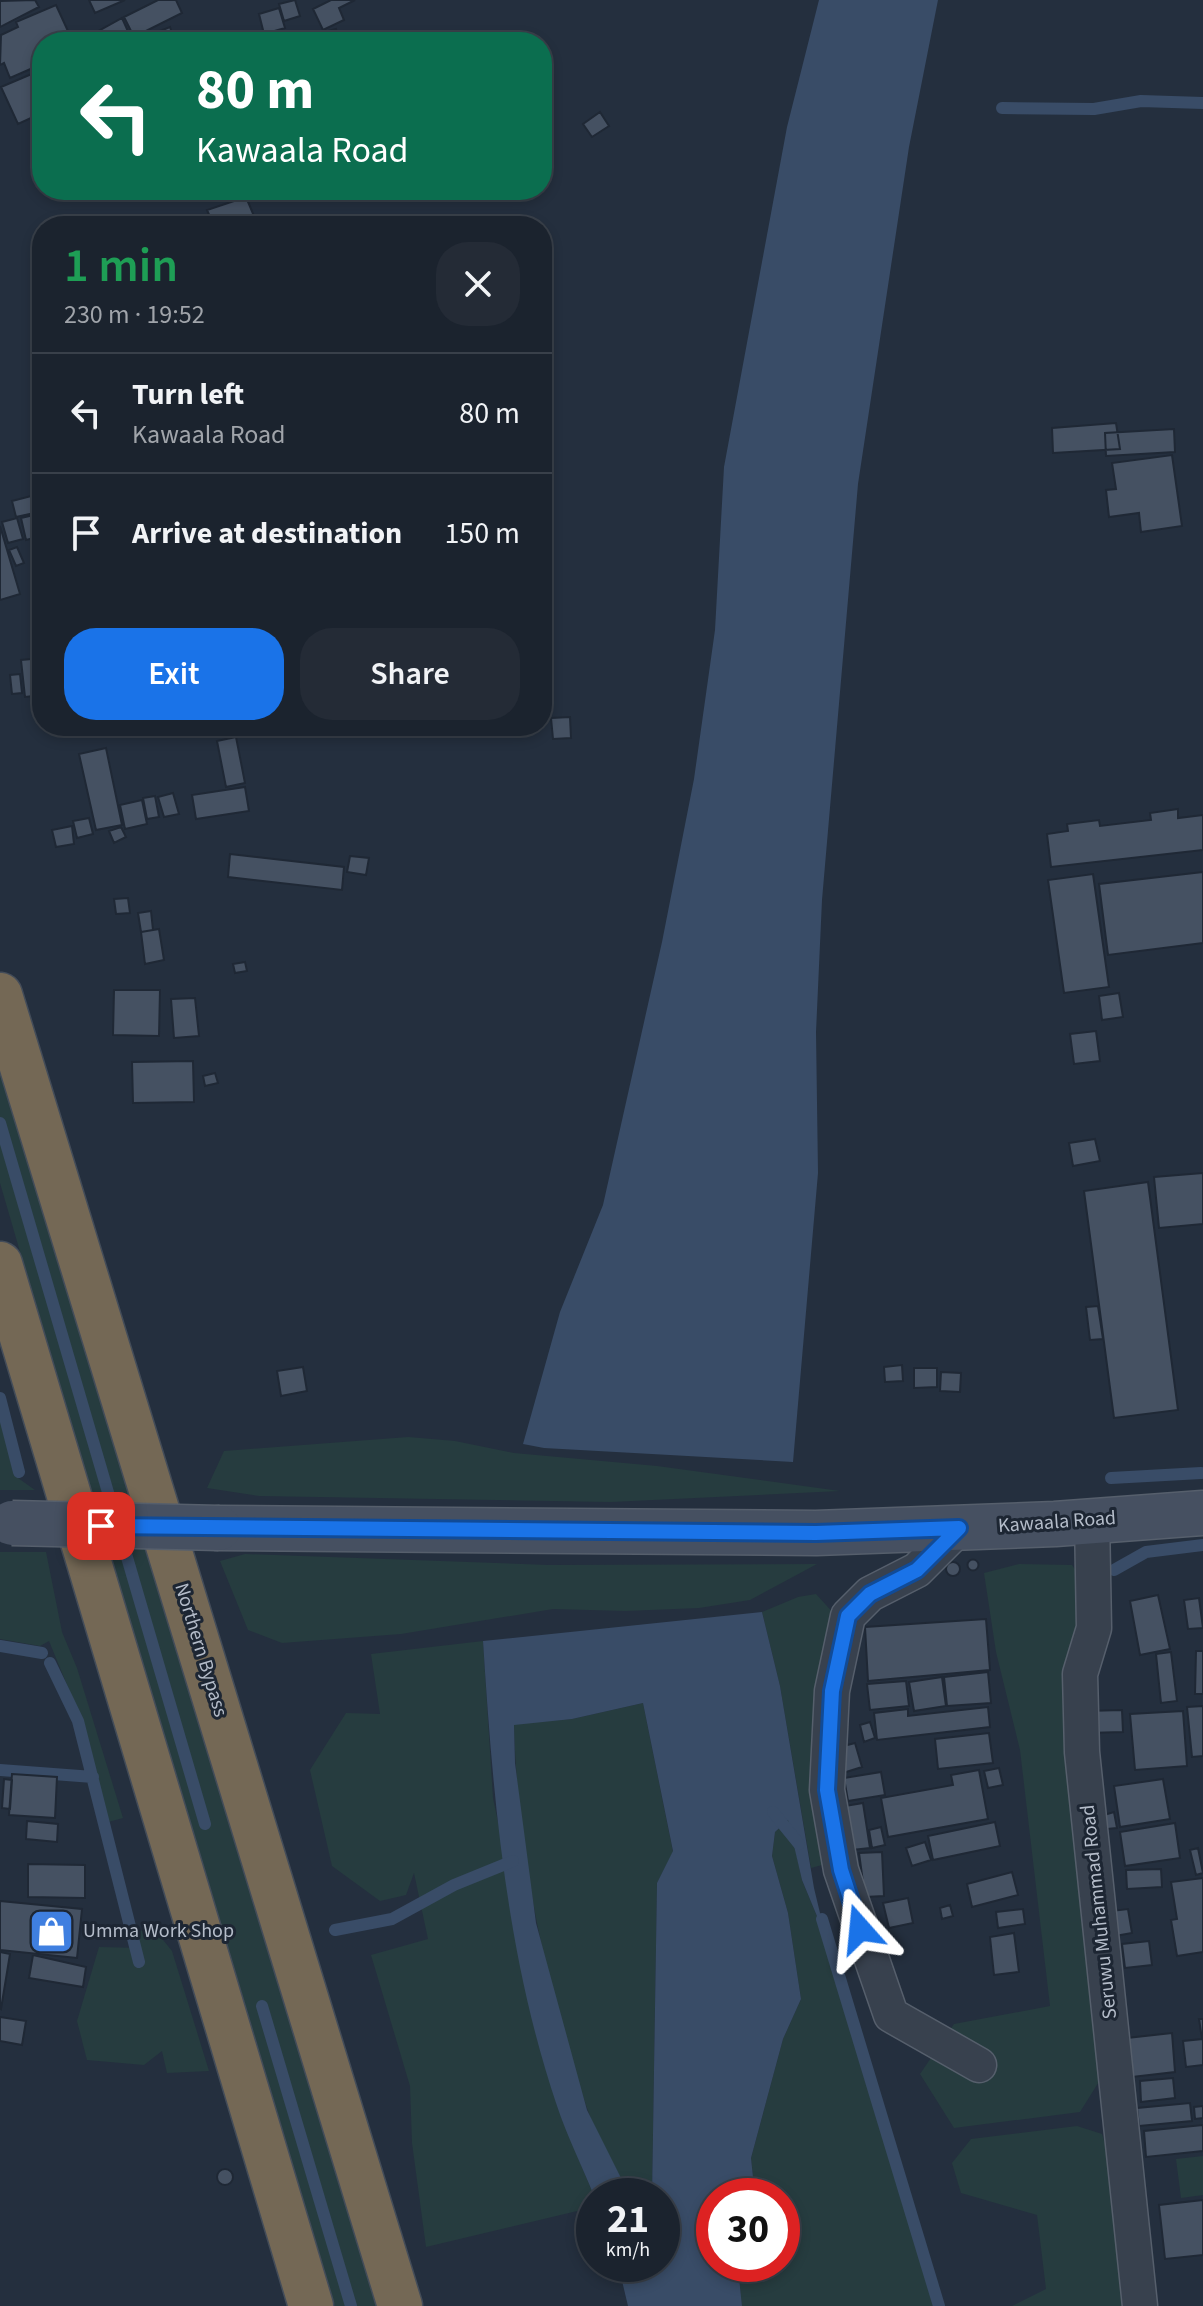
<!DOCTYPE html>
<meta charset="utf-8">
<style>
:root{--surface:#1b232e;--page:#242b36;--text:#f1f3f6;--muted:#a0a4aa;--line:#39404a;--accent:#1a73e8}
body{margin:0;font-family:"Source Sans 3",sans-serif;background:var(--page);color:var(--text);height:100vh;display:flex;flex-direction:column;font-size:30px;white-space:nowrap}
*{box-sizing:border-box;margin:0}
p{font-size:26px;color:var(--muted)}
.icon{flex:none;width:44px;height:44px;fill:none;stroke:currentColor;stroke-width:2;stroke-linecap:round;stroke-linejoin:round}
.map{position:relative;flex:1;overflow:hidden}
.details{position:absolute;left:32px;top:216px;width:520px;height:520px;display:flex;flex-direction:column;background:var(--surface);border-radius:32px;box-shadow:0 4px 12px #0003,0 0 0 2px var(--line)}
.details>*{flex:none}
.banner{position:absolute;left:32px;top:32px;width:520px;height:168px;border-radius:32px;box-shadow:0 4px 12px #0003,0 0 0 2px var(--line);background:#0b6e4f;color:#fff;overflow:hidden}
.speed{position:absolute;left:576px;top:2178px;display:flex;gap:16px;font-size:40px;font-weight:700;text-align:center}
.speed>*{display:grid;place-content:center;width:104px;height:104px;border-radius:50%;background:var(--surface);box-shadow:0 4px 12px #0003,0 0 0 2px var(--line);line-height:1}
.speed small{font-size:20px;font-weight:400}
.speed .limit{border:12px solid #d22;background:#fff;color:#111}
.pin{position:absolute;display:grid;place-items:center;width:68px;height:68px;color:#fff;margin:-34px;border-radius:16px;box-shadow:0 4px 12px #0006}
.me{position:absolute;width:88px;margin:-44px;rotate:342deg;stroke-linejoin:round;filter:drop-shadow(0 0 6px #0008)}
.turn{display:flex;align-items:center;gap:28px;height:168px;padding:0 32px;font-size:36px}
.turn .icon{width:104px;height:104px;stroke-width:2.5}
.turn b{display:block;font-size:56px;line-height:68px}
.round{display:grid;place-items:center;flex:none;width:84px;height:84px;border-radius:32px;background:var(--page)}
.headline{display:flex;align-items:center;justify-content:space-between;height:136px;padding:0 32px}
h1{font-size:48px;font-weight:600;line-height:60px;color:#1e9e55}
.button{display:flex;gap:16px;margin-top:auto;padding:16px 32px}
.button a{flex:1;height:92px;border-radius:32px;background:var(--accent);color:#fff;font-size:32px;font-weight:600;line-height:92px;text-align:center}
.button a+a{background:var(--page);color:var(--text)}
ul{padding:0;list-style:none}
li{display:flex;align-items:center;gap:24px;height:120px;padding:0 32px;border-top:2px solid var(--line)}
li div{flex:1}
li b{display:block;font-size:30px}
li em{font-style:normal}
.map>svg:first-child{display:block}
.green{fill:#263c3f}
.water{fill:#394c67}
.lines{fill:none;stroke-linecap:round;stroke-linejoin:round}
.stream{stroke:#394c67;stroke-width:12}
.building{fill:#455162;stroke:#1f2835;stroke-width:2}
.street-casing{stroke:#565f6c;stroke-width:37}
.secondary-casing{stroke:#565f6c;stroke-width:47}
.highway-casing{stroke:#434c59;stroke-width:47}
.street{stroke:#38414e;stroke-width:34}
.secondary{stroke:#465061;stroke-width:44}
.highway{stroke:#746855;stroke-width:44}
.secondary-bridge-casing{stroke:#565f6c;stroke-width:47;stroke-linecap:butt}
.secondary-bridge{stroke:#465061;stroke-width:44}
.route-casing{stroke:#114b97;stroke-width:20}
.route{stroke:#1a73e8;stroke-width:14}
.labels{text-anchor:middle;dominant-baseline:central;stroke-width:6;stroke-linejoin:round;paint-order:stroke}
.street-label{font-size:20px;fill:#b4bcc9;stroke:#1d2633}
.poi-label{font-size:20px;fill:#b4bcc9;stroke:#1d2633;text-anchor:start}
</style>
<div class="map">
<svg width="1203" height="2306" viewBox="0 0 1203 2306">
<rect width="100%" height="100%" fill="#242f3e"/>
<path class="green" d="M 0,1051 L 377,2306 L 335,2306 L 155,1715 L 0,1183 Z
M 0,1410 L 18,1478 L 35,1490 L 0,1490 Z
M 408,1437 L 455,1441 L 514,1453 L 657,1466 L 840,1491 L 611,1502 L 259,1496 L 207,1488 L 224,1451 Z
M 0,1552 L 46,1552 L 62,1632 L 77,1668 L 123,1818 L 108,1822 L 81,1719 L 49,1641 L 40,1646 L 0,1639 Z
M 245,1554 L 549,1565 L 817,1564 L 750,1600 L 699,1608 L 626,1611 L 553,1609 L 401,1634 L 282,1643 L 248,1630 L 220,1561 Z
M 1019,1564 L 1072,1565 L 1083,1580 L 1100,2080 L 1080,2112 L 954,2128 L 920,2074 L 954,2024 L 1050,2006 L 1020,1750 L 996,1652 L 984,1573 Z
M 816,1594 L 836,1616 L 812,1732 L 817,1797 L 833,1862 L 811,1868 L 780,1686 L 762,1612 L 798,1597 Z
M 483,1641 L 493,1798 L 557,2106 L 594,2196 L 594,2207 L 426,2247 L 412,2143 L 410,2086 L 371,1955 L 428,1939 L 414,1873 L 406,1895 L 380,1901 L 332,1866 L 310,1770 L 346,1713 L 380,1714 L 371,1654 Z
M 643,1703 L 673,1852 L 657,1883 L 652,2196 L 630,2196 C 616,2167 597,2138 587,2108 C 546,1990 517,1849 514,1724 L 572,1719 Z
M 789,1819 L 802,1880 L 826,1938 L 939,2306 L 742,2306 L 739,2277 L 742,2264 L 782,2264 L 782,2196 L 755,2196 L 751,2158 L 783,2039 L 801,1999 L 788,1913 L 772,1856 L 775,1832 Z
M 155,1930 L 172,1951 L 209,2071 L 167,2073 L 162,2051 L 144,2065 L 87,2060 L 77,2021 L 99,1947 L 139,1948 L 136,1931 Z
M 1077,2126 L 1102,2134 L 1116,2178 L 1129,2306 L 1012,2306 L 1046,2289 L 1037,2215 L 961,2193 L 952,2163 L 971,2139 Z
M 1203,2156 L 1203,2195 L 1181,2198 L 1176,2159 Z"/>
<path class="water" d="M 819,0 L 938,0 L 909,147 L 858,484 L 822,900 L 816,1032 L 818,1173 L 793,1462 L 544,1448 L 523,1444 L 560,1312 L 603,1205 L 662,942 L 694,779 L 715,630 L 724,467 L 787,127 Z
M 762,1612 L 780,1686 L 814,1888 L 826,1938 L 802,1880 L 788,1820 L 775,1832 L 772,1856 L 788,1913 L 801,1999 L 783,2039 L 751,2158 L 755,2196 L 714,2196 L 714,2264 L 742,2264 L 739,2277 L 742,2306 L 628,2306 L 618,2264 L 662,2264 L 662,2196 L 652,2196 L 657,1883 L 673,1851 L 643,1703 L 572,1719 L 514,1725 L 515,1763 L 536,1923 L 587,2110 L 630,2196 L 594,2196 C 582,2166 567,2136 557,2106 C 506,1955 493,1798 483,1641 Z"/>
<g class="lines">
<path class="stream" d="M 1002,108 L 1094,109 L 1141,101 L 1203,103
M 0,1123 L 205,1824
M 0,1398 L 19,1472
M 1111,1478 L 1201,1473
M 1114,1570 L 1146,1552 L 1203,1545
M 0,1646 L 42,1653
M 50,1663 L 78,1721 L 139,1962
M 0,1770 L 93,1777
M 773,1812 L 799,1844
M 822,1919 L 939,2306
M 335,1930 L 392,1919 L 454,1885 L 513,1861
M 262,2006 L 351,2306"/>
</g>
<path class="building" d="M 35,0 L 39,7 L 0,27 L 0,1 Z
M 89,0 L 125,0 L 95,13 Z
M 158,0 L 176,0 L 182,13 L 134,37 L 124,17 Z
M 295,0 L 300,16 L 284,21 L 279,4 Z
M 331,0 L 355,0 L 339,8 L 344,20 L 323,30 L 313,9 Z
M 56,5 L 73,42 L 42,42 L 42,64 L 10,78 L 4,63 L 0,65 L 1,35 L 18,27 L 16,22 Z
M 279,8 L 285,28 L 264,34 L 259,14 Z
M 122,18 L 131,38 L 124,42 L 100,42 L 95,33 Z
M 170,27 L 175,42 L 155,42 L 155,33 Z
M 336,29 L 339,42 L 315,42 L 313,35 Z
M 41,70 L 42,113 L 18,124 L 1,87 Z
M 600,112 L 609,126 L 592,137 L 583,124 Z
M 246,197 L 254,216 L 230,226 L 214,226 L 207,210 Z
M 1116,423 L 1120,449 L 1053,453 L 1052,428 Z
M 1174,429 L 1175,452 L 1106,456 L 1105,433 Z
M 1172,455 L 1182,526 L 1141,532 L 1139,513 L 1109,517 L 1106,490 L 1116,489 L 1112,463 Z
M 35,495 L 39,512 L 16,517 L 12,501 Z
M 42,513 L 42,536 L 26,540 L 21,518 Z
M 17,518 L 23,539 L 8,543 L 2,522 Z
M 0,526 L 20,594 L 0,600 Z
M 17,547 L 24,563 L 16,566 L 9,550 Z
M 42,584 L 42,597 L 34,599 L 32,586 Z
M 42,658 L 42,695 L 25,697 L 21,660 Z
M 20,674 L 22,693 L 12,694 L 10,675 Z
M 570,717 L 571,738 L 553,739 L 551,718 Z
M 236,737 L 245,783 L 226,787 L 217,741 Z
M 106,748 L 122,825 L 96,830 L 79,754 Z
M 245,787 L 249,811 L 196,819 L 192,795 Z
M 173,793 L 179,814 L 164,817 L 158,797 Z
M 155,796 L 159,817 L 147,819 L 143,798 Z
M 142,800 L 147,824 L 125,829 L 120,805 Z
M 1178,809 L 1178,818 L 1203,815 L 1203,850 L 1051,867 L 1047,834 L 1068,831 L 1067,824 L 1099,820 L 1100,826 L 1151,820 L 1150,813 Z
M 89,818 L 93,834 L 77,838 L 73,821 Z
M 72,826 L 74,844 L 56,847 L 52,830 Z
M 121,827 L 126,837 L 114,843 L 109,831 Z
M 230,854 L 344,867 L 342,890 L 228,877 Z
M 350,856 L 369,858 L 366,875 L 347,872 Z
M 1203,872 L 1203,943 L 1108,955 L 1099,884 Z
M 1093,874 L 1109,987 L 1064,993 L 1048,880 Z
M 128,898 L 130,913 L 116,914 L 114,899 Z
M 151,911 L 153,930 L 141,932 L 138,913 Z
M 159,929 L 164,960 L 145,964 L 141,932 Z
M 245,962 L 247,971 L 235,973 L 233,964 Z
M 114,990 L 160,990 L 159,1036 L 113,1035 Z
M 1119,993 L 1123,1017 L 1102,1020 L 1099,996 Z
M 195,998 L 199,1036 L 174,1038 L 171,999 Z
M 1096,1031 L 1100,1061 L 1074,1064 L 1070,1034 Z
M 193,1061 L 194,1102 L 133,1103 L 132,1062 Z
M 215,1073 L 218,1083 L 205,1086 L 203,1076 Z
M 1095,1139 L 1100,1161 L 1073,1166 L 1069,1143 Z
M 1203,1173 L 1203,1224 L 1159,1228 L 1154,1177 Z
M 1148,1182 L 1178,1410 L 1114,1418 L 1084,1191 Z
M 1098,1306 L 1103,1339 L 1090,1340 L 1086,1307 Z
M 902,1365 L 903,1381 L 885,1382 L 884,1367 Z
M 303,1367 L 307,1391 L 281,1396 L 277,1371 Z
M 914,1368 L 937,1368 L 937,1387 L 914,1388 Z
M 941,1372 L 961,1373 L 960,1392 L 940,1391 Z
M967.5 1565a5.5 5.5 0 1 1 11 0a5.5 5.5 0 1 1-11 0Z
M946 1569a7 7 0 1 1 14 0a7 7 0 1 1-14 0Z
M 1158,1595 L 1170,1649 L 1140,1655 L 1130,1601 Z
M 1199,1598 L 1203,1628 L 1188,1629 L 1184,1600 Z
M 986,1619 L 990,1670 L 868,1681 L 865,1627 Z
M 1196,1651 L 1203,1651 L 1203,1694 L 1195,1694 Z
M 1171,1652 L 1177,1701 L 1161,1703 L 1156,1654 Z
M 988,1672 L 991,1703 L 947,1706 L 944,1677 Z
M 942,1677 L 946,1706 L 914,1711 L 909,1682 Z
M 906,1681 L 909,1706 L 870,1710 L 867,1684 Z
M 1203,1706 L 1203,1756 L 1192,1757 L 1187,1707 Z
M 988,1707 L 990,1727 L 877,1740 L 874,1713 L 908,1709 L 908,1716 Z
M 1122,1710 L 1123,1732 L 1087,1733 L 1086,1711 Z
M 1183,1711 L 1187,1766 L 1135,1770 L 1130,1714 Z
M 870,1722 L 875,1738 L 864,1742 L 860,1725 Z
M 989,1733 L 993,1763 L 938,1769 L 935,1739 Z
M 855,1743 L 862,1767 L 843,1773 L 836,1748 Z
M 999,1768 L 1003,1785 L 988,1788 L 984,1771 Z
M 979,1770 L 988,1819 L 888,1837 L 881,1798 L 953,1785 L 951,1775 Z
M 881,1772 L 885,1795 L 848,1801 L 844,1778 Z
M 12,1774 L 57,1777 L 55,1818 L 9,1815 Z
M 4,1779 L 12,1780 L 10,1809 L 2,1808 Z
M 1163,1779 L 1170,1819 L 1120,1827 L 1114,1786 Z
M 863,1803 L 870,1848 L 852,1850 L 845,1806 Z
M 1114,1812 L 1117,1828 L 1107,1829 L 1104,1815 Z
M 27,1821 L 58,1824 L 57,1842 L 26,1839 Z
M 995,1822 L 1000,1846 L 933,1860 L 928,1836 Z
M 1175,1823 L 1180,1858 L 1125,1866 L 1120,1832 Z
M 881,1827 L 885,1845 L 872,1848 L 869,1830 Z
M 925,1842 L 931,1860 L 912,1866 L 906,1848 Z
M 1198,1848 L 1203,1873 L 1196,1875 L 1190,1850 Z
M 882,1852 L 884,1896 L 865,1897 L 859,1853 Z
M 28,1864 L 85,1865 L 85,1898 L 28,1897 Z
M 1161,1869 L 1162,1887 L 1127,1889 L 1126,1870 Z
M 1012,1872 L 1018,1895 L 972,1907 L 967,1884 Z
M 1203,1878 L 1203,1952 L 1177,1956 L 1171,1920 L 1177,1919 L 1171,1882 Z
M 908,1898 L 913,1923 L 889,1928 L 883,1903 Z
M 0,1901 L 82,1909 L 77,1958 L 0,1950 Z
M 950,1905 L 953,1916 L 942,1919 L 940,1908 Z
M 1023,1909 L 1025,1924 L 998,1928 L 996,1912 Z
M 1128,1909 L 1132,1933 L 1115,1936 L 1111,1911 Z
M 1014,1933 L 1019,1972 L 994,1975 L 990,1937 Z
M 1149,1941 L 1152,1965 L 1125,1968 L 1122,1944 Z
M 0,1952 L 10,1954 L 1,2009 L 0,2008 Z
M 33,1955 L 86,1967 L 83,1987 L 29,1978 Z
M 0,2017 L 26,2021 L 22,2045 L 0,2041 Z
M 1199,2019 L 1203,2019 L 1203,2065 L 1186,2067 L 1183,2041 L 1202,2039 Z
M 1172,2033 L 1175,2072 L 1132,2077 L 1127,2038 Z
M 1173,2078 L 1175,2098 L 1141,2102 L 1140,2081 Z
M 1190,2103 L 1192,2121 L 1139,2126 L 1137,2108 Z
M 1203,2106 L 1203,2118 L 1195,2119 L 1194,2107 Z
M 1203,2125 L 1203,2151 L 1146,2157 L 1144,2131 Z
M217 2177a8 8 0 1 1 16 0a8 8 0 1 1-16 0Z
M 1203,2200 L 1203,2255 L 1165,2259 L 1159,2205 Z"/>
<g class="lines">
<defs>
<path id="street" d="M 1092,1519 L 1094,1628 L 1080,1674 L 1082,1752 L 1140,2306
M 959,1528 L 917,1570 L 870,1594 L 848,1616 L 832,1691 L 827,1790 L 841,1870 L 891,2015 L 979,2065"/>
<path id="secondary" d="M 219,1528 L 816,1533 L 1055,1524 L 1203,1513"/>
<path id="highway" d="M 0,995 L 400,2306
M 0,1264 L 311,2306"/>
</defs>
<use href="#street" class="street-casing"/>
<use href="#secondary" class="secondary-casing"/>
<use href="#highway" class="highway-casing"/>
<use href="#street" class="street"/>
<use href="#secondary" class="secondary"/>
<use href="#highway" class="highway"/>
<defs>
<path id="secondary-bridge" d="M 12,1523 L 219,1528"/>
</defs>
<use href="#secondary-bridge" class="secondary-bridge-casing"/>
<use href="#secondary-bridge" class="secondary-bridge"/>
</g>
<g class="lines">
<defs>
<path id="route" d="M 101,1526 L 816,1533 L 959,1528 L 917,1570 L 870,1594 L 848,1616 L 832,1691 L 827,1790 L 841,1870 L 860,1929"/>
</defs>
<use href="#route" class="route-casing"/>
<use href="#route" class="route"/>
</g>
<defs>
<symbol id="shop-square" viewBox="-11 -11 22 22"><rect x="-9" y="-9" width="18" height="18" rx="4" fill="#3f7fe0" stroke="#1d2633"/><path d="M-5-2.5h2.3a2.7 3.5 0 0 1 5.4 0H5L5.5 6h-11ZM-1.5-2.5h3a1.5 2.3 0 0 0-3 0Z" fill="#fff"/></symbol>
</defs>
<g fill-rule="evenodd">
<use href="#shop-square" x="26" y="1906" width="51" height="51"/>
</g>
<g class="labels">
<g class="street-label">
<text transform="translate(1057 1522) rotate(-4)">Kawaala Road</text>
<text transform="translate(201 1650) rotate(73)">Northern Bypass</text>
<text transform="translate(1099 1912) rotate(-96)">Seruwu Muhammad Road</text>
</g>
<g class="poi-label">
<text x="83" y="1931">Umma Work Shop</text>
</g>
</g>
</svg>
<div class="speed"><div>21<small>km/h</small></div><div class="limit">30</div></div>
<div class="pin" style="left:101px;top:1526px;background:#d93025"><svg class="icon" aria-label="arrive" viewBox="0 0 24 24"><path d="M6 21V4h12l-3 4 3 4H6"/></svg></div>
<svg class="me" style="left:860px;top:1929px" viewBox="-20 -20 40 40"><path d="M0-17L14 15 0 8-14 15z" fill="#1a73e8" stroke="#fff" stroke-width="4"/></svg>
<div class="banner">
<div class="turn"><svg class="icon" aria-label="left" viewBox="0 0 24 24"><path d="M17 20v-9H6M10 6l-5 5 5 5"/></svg><div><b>80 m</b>Kawaala Road</div></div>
</div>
<section class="details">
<div class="headline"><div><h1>1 min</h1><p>230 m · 19:52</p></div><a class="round"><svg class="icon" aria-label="close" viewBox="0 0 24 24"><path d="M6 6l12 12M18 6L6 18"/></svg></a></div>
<ul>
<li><svg class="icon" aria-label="left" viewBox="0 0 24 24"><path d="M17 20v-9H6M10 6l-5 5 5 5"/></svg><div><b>Turn left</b><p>Kawaala Road</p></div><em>80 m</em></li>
<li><svg class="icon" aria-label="arrive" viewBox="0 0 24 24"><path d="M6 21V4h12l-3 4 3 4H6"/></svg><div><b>Arrive at destination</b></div><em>150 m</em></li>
</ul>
<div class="button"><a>Exit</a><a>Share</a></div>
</section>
</div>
